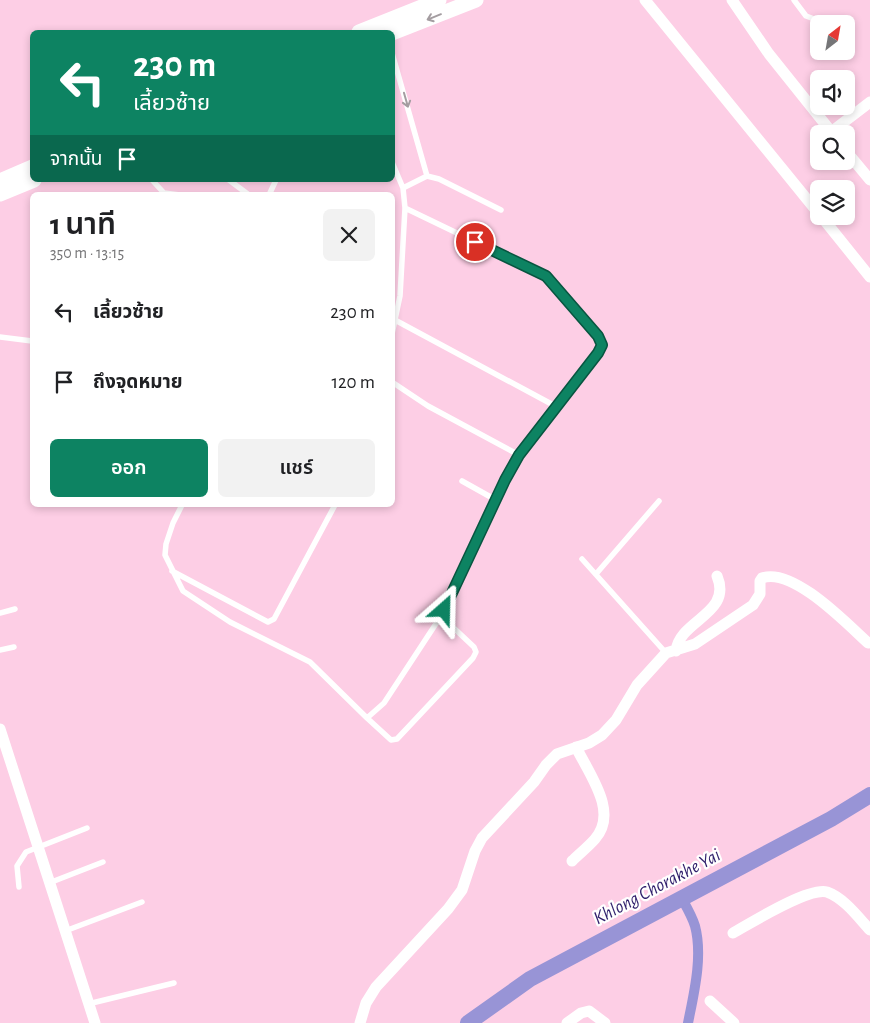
<!DOCTYPE html>
<html lang="th">
<meta charset="utf-8">
<style>
:root{--surface:#fff;--page:#f2f2f2;--text:#202124;--muted:#757577;--accent:#0d8362}
body{margin:0;font-family:"Alegreya Sans","Noto Sans Thai",sans-serif;background:var(--page);color:var(--text);height:100vh;display:flex;flex-direction:column;font-size:19px;white-space:nowrap}
*{box-sizing:border-box;margin:0}
p{font-size:16px;color:var(--muted)}
.icon{flex:none;width:28px;height:28px;fill:none;stroke:currentColor;stroke-width:2;stroke-linecap:round;stroke-linejoin:round}
.map{position:relative;flex:1;overflow:hidden}
.side{position:absolute;left:30px;top:192px;width:365px;height:315px;display:flex;flex-direction:column;background:var(--surface);border-radius:8px;box-shadow:0 2px 8px #0003}
.side>*{flex:none}
.hud{position:absolute;left:30px;top:30px;width:365px;height:152px;border-radius:8px;box-shadow:0 2px 8px #0003;background:#0d8362;color:#fff;overflow:hidden}
.needle{width:32px;rotate:31deg}
.controls{position:absolute;left:810px;top:15px;display:grid;gap:10px}
.controls a{display:grid;place-items:center;width:45px;height:45px;border-radius:8px;background:var(--surface);box-shadow:0 2px 8px #0003;font-size:25px}
.pin{position:absolute;display:grid;place-items:center;width:42px;height:42px;color:#fff;margin:-21px;border:2px solid #fff;border-radius:50%;box-shadow:0 1px 5px #0007}
.me{position:absolute;width:55px;margin:-28px;rotate:25deg;stroke-linejoin:round;filter:drop-shadow(0 0 4px #0008)}
.turn{display:flex;align-items:center;gap:18px;height:105px;padding:0 20px;font-size:22px}
.turn .icon{width:65px;height:65px;stroke-width:2.5}
.turn b{display:block;font-size:35px;line-height:42px}
.then{display:flex;align-items:center;height:48px;padding:0 20px;background:#0003;gap:10px;font-size:19px}
.round{display:grid;place-items:center;flex:none;width:52px;height:52px;border-radius:8px;background:var(--page)}
.headline{display:flex;align-items:center;justify-content:space-between;height:85px;padding:0 20px}
h1{font-size:30px;font-weight:600;line-height:38px}
.action{display:flex;gap:10px;margin-top:auto;padding:10px 20px}
.action a{flex:1;height:58px;border-radius:8px;background:var(--accent);color:#fff;font-size:20px;font-weight:600;line-height:58px;text-align:center}
.action a+a{background:var(--page);color:var(--text)}
ul{padding:0;list-style:none}
li{display:flex;align-items:center;gap:15px;height:70px;padding:0 20px}
li div{flex:1}
li b{display:block;font-size:19px}
li em{font-style:normal}
.map>svg:first-child{display:block}
.lines{fill:none;stroke-linecap:round;stroke-linejoin:round}
.canal{stroke:#9894d6;stroke-width:10}
.river{stroke:#9894d6;stroke-width:16}
.service{stroke:#fff;stroke-width:5.5}
.minor{stroke:#fff;stroke-width:11}
.secondary{stroke:#fff;stroke-width:15}
.oneway{stroke:#a49da1}
.route-casing{stroke:#085540;stroke-width:12}
.route{stroke:#0d8362;stroke-width:9}
.labels{text-anchor:middle;dominant-baseline:central;stroke-width:4.5;stroke-linejoin:round;paint-order:stroke}
.water-label{font-size:19px;font-style:italic;fill:#301f6c;stroke:#fff}
</style>
<div class="map">
<svg width="870" height="1023" viewBox="0 0 870 1023">
<rect width="100%" height="100%" fill="#fdcee5"/>
<g class="lines">
<path class="canal" d="M 681,897 C 686,906 692,916 695,926 C 703,956 694,993 688,1023"/>
<path class="river" d="M 468,1023 L 530,979 L 831,819 L 870,795"/>
<path class="service" d="M 794,0 L 806,16 L 828,24
M 846,34 L 847,34
M 392,53 L 427,176
M 392,162 L 403,188 L 405,208 L 400,296 L 392,334
M 152,180 L 164,193 L 180,195
M 229,180 L 249,195
M 403,188 L 427,176 L 439,179 L 501,210
M 269,195 L 276,180
M 395,320 L 557,407 L 598,353 L 602,345 L 597,336 L 546,276 L 405,208
M 0,337 L 32,341
M 392,382 L 428,406 L 519,455
M 462,481 L 496,500
M 182,505 L 173,523 L 166,544 L 165,555 L 183,591 L 230,622 L 310,662 L 367,718 L 384,703 L 441,616 L 505,480 L 519,455 L 557,407
M 582,559 L 666,653
M 172,571 L 268,622 L 274,619 L 335,505
M 596,574 L 659,501
M 0,613 L 15,609
M 0,650 L 14,647
M 367,718 L 391,740 L 397,739 L 473,658 L 476,652 L 474,647 L 441,616
M 49,883 L 103,862
M 19,887 L 17,866 L 26,852 L 87,828
M 65,931 L 142,902
M 88,1004 L 174,983"/>
<path class="minor" d="M 645,0 L 819,214
M 732,0 L 769,54 L 833,134
M 831,132 L 870,102
M 846,151 L 870,180
M 821,216 L 870,277
M 676,651 C 679,620 733,614 717,576
M 0,729 L 95,1023
M 572,861 C 579,854 588,847 595,839 C 619,812 589,774 576,747
M 733,933 C 751,923 808,887 827,892 C 844,898 858,917 870,930
M 710,1001 L 734,1023
M 360,1023 L 366,1003 L 376,987 L 448,909 L 462,890 L 475,851 L 482,838 L 534,782 L 546,765 L 557,754 L 589,743 L 602,735 L 616,720 L 637,685 L 666,653 L 695,644 L 753,605 L 760,594 L 760,581 L 762,578 C 793,567 847,624 868,643
M 567,1023 L 581,1013 L 589,1011 L 605,1023"/>
<path class="secondary" d="M 359,32 L 439,0
M 392,33 L 476,0
M 0,181 L 32,167
M 0,194 L 34,180"/>
</g>
<defs><path id="oneway-shaft" d="M-6 0H5M1.5-3L5.5 0L1.5 3" fill="none" stroke-width="1.6" stroke-linecap="round" stroke-linejoin="round" transform="scale(1.25)"/></defs>
<g class="oneway">
<use href="#oneway-shaft" transform="translate(434 17) rotate(158)"/>
<use href="#oneway-shaft" transform="translate(406 100) rotate(74)"/>
</g>
<g class="lines">
<defs>
<path id="route" d="M 444,610 L 505,480 L 519,455 L 598,353 L 602,345 L 598,336 L 546,276 L 475,242"/>
</defs>
<use href="#route" class="route-casing"/>
<use href="#route" class="route"/>
</g>
<g class="labels">
<g class="water-label">
<text transform="translate(657 887) rotate(-28)">Khlong Chorakhe Yai</text>
</g>
</g>
</svg>
<div class="controls">
<a><svg class="needle" viewBox="-14 -14 28 28"><path d="M0-13l5 13h-10z" fill="#e53935"/><path d="M0 13l5-13h-10z" fill="#757577"/></svg></a>
<a><svg class="icon" aria-label="sound" viewBox="0 0 24 24"><path d="M4 9h4l5-4v14l-5-4H4zM17 9q2 3 0 6"/></svg></a>
<a><svg class="icon" aria-label="search" viewBox="0 0 24 24"><circle cx="10" cy="10" r="6"/><path d="M15 15l6 6"/></svg></a>
<a><svg class="icon" aria-label="layers" viewBox="0 0 24 24"><path d="M12 4l9 5-9 5-9-5zM3 14l9 5 9-5"/></svg></a>
</div>
<div class="pin" style="left:475px;top:242px;background:#d93025"><svg class="icon" aria-label="arrive" viewBox="0 0 24 24"><path d="M6 21V4h12l-3 4 3 4H6"/></svg></div>
<svg class="me" style="left:444px;top:610px" viewBox="-20 -20 40 40"><path d="M0-17L14 15 0 8-14 15z" fill="#0d8362" stroke="#fff" stroke-width="4"/></svg>
<div class="hud">
<div class="turn"><svg class="icon" aria-label="left" viewBox="0 0 24 24"><path d="M17 20v-9H6M10 6l-5 5 5 5"/></svg><div><b>230 m</b>เลี้ยวซ้าย</div></div>
<div class="then">จากนั้น<svg class="icon" aria-label="arrive" viewBox="0 0 24 24"><path d="M6 21V4h12l-3 4 3 4H6"/></svg></div>
</div>
<section class="side">
<div class="headline"><div><h1>1 นาที</h1><p>350 m · 13:15</p></div><a class="round"><svg class="icon" aria-label="close" viewBox="0 0 24 24"><path d="M6 6l12 12M18 6L6 18"/></svg></a></div>
<ul>
<li><svg class="icon" aria-label="left" viewBox="0 0 24 24"><path d="M17 20v-9H6M10 6l-5 5 5 5"/></svg><div><b>เลี้ยวซ้าย</b></div><em>230 m</em></li>
<li><svg class="icon" aria-label="arrive" viewBox="0 0 24 24"><path d="M6 21V4h12l-3 4 3 4H6"/></svg><div><b>ถึงจุดหมาย</b></div><em>120 m</em></li>
</ul>
<div class="action"><a>ออก</a><a>แชร์</a></div>
</section>
</div>
